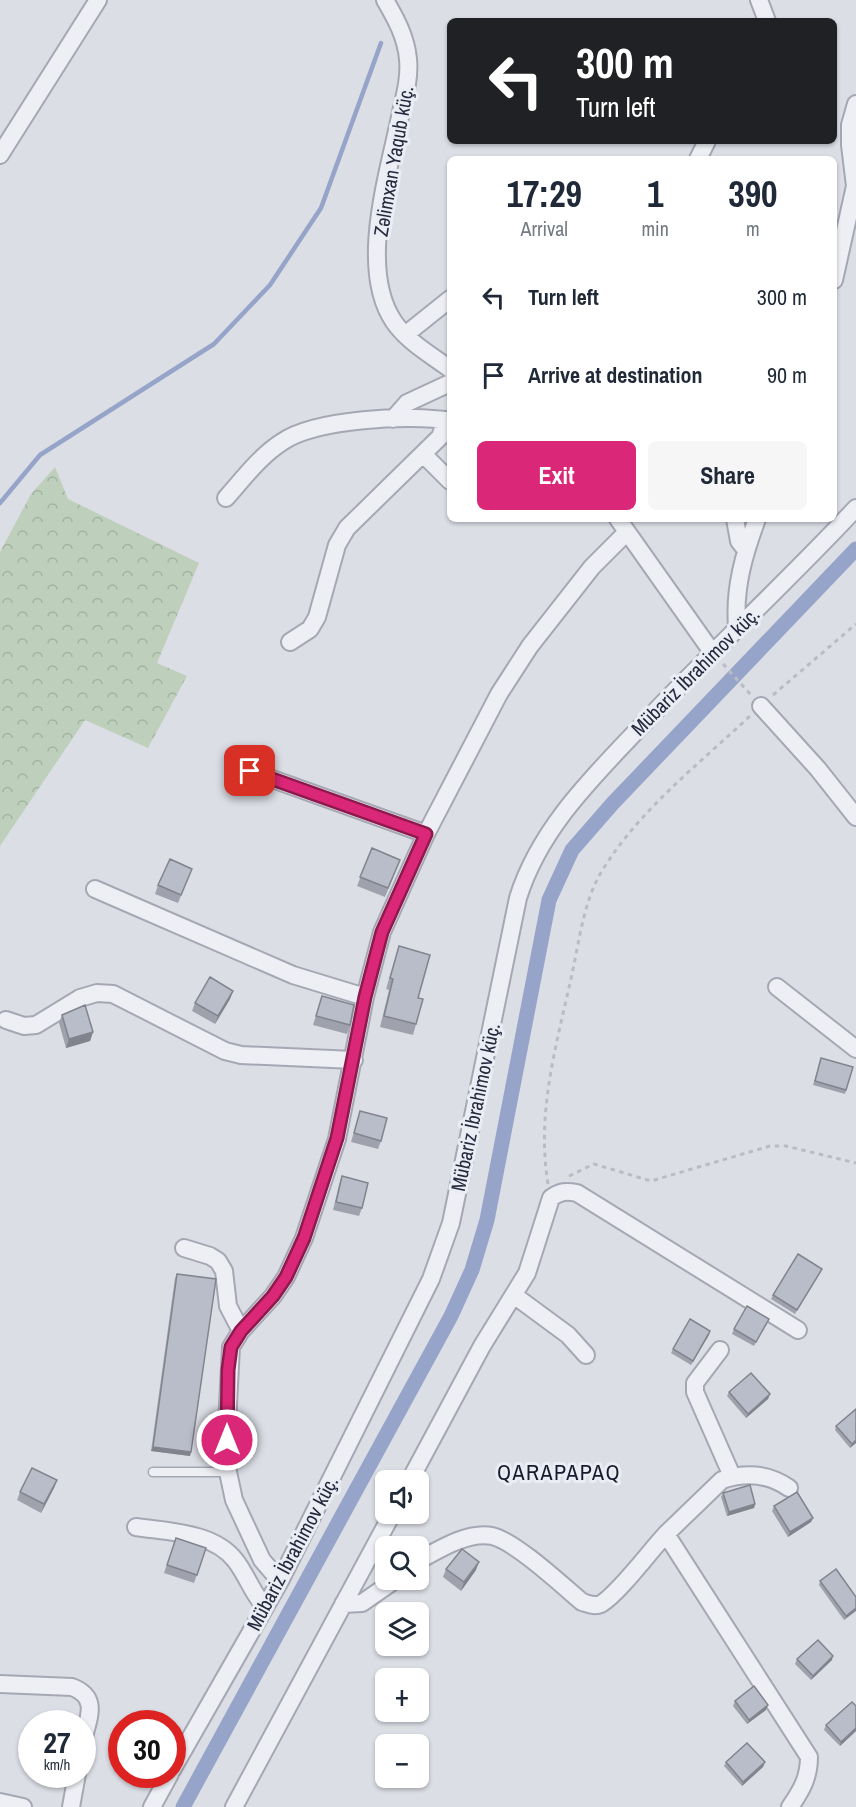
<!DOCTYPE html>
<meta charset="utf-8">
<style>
:root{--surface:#fff;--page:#f6f6f7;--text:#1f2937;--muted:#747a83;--accent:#db2777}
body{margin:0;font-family:"Archivo Narrow",sans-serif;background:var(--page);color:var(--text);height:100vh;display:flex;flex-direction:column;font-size:22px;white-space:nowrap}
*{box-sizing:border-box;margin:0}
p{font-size:20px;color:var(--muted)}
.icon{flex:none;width:33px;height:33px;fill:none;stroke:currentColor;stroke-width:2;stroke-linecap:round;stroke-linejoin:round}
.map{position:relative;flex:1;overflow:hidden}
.panel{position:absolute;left:447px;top:156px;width:390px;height:366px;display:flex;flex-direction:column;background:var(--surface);border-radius:9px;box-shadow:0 2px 4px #0004}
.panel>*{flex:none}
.banner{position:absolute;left:447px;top:18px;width:390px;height:126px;border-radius:9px;box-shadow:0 2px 4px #0004;background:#202124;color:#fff;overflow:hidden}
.tools{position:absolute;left:375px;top:1470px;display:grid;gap:12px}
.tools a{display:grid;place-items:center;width:54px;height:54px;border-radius:9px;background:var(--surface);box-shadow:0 2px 4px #0004;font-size:30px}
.speed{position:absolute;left:18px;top:1710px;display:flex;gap:12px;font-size:30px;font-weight:700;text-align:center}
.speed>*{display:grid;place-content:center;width:78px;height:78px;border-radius:50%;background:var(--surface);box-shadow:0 2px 4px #0004;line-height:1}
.speed small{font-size:15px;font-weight:400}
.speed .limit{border:9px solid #d22;background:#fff;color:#111}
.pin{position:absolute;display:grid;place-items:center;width:51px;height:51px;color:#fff;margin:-26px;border-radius:12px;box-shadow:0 3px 9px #0006}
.me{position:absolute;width:66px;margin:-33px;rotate:0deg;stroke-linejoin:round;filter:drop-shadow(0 0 4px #0008)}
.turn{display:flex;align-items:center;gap:21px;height:126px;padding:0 30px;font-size:27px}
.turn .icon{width:78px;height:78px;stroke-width:2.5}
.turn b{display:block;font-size:42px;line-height:51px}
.eta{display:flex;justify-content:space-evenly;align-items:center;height:102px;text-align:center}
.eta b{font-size:36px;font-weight:700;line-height:42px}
.primary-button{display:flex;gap:12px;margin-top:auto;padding:12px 30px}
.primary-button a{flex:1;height:69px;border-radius:9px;background:var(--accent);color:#fff;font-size:24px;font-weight:700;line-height:69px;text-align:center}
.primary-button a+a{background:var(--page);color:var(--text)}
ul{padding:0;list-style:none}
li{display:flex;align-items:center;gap:18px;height:78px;padding:0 30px}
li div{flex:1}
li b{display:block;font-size:22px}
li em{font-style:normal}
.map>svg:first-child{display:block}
.forest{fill:url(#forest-crowns)}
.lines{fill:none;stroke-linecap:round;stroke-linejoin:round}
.stream{stroke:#95a4c8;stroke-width:4.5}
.canal{stroke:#95a4c8;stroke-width:15}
.service-casing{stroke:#a5a8b3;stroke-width:11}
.minor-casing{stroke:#a5a8b3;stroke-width:20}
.path{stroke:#babcc5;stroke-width:3;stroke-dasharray:4.5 4.5;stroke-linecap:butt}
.service{stroke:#eeeff5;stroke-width:8}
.minor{stroke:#eeeff5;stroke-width:16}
.wall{fill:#9fa2ad}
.shaded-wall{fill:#82848d}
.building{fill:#b9bcc9;stroke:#82848d;stroke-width:1.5}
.route-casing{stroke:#8e194d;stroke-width:15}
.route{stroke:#db2777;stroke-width:10}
.labels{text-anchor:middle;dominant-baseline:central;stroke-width:6;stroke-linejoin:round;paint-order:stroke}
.street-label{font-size:20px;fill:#25293d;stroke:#ebedf4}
.quarter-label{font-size:22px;letter-spacing:1.5px;fill:#181b2d;stroke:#ebedf4}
</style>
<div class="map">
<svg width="856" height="1807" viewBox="0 0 856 1807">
<defs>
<pattern id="forest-crowns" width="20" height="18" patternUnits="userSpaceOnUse" patternTransform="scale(1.5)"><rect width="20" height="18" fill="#bed0bc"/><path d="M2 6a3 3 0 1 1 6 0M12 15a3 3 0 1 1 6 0" fill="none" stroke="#a3b3a2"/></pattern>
</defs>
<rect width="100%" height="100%" fill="#dcdee6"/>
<path class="forest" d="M 55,467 L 68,499 L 199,563 L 157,663 L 187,676 L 148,748 L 85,720 L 0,846 L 0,552 L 31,494 Z"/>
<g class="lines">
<path class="stream" d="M 0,503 L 40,455 L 214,344 L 270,285 L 321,208 L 381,43"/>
<path class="canal" d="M 183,1807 L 451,1316 L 472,1270 L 487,1220 L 549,900 L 572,850 L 613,803 L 856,549"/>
<defs>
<path id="service" d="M 153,1472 L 228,1472"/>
<path id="minor" d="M 385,0 C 396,19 406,37 408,59 C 410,79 404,98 400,117 C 388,175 358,269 394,322 C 408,342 431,355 450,369
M 759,0 L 767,21
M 0,155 L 98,0
M 698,159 L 707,141
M 834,280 L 855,186 L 850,145 L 850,125 L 856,104
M 405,335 L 450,299
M 393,419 L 407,403 L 450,383
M 423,454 L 450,481
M 226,498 C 243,479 260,456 282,442 C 315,419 410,414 450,421
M 618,519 L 712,652
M 735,519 L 739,541 L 746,550
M 737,626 C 734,588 744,554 757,519
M 290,642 L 310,629 L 317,617 L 337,545 L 347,528 L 440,437 L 446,420
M 761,706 L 818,769 L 856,817
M 250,771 L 426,834
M 95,889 L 293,975 L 365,997
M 777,987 L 856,1049
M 6,1020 L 24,1026 L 36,1025 L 80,998 L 97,993 L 113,994 L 225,1051 L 241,1055 L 354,1060
M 184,1248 L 210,1256 L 218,1261 L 224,1271 L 228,1306 L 241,1331
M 515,1296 L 568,1335 L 586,1355
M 720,1350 L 695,1383 L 695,1392 L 732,1476
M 410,1480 L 482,1346 L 527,1273 L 551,1198 C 560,1191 567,1191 577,1193 L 798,1330
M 136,1527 C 169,1532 213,1532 235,1560 C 247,1575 252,1593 265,1607
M 666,1534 L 722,1480 C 746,1472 769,1474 789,1488
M 418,1561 C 438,1550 468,1531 492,1536 C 515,1541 563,1586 582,1602 C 589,1604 594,1607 601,1604 C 619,1593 650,1551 666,1534 L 809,1757 C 809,1778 801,1791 790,1807
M 280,1581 L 262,1560 L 234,1500 L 228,1472 L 227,1424 L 231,1347 L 241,1331 L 273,1296 L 286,1277 L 304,1238 L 337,1139 L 365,997 L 382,932 L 426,834 L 499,694 L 530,646 L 592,567 L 627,532
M 343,1604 L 362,1603 L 395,1580
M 0,1684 L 72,1687 C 101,1698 87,1720 82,1745
M 172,1770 L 280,1581 L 431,1279 L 451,1223 L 518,898 C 540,827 595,775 645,722 C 714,649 788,581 856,508
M 0,1802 L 23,1807
M 71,1807 L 77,1774
M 152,1807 L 170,1774
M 234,1807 L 392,1514"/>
</defs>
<use href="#service" class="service-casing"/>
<use href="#minor" class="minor-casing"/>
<path class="path" d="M 723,664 L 751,695
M 773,695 L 856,624
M 569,1176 L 594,1164 L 651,1181 L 770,1146 L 786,1146 L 856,1163
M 548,1184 C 536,1112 557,1043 572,974 C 580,938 584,897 605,866 C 642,808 700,763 750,716"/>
<use href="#service" class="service"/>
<use href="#minor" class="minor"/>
</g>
<path class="wall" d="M 372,848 L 400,860 L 385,897 L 357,886 Z
M 192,869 L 178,903 L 155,894 L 158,885 Z
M 399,946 L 418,998 L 416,1024 L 413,1035 L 380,1027 L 389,990 L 386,989 Z
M 233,991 L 230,999 L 215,1024 L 192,1011 L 195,1003 Z
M 322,996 L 350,1025 L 347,1034 L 313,1025 Z
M 62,1015 L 93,1032 L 90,1041 L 66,1048 L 59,1023 Z
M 821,1058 L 853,1067 L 845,1094 L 813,1085 Z
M 360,1111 L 381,1141 L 378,1149 L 351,1142 Z
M 342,1176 L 362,1208 L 359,1216 L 333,1210 L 339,1185 Z
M 822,1269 L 820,1273 L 795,1314 L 771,1299 L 773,1295 Z
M 177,1274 L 191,1452 L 190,1456 L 151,1451 L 175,1278 Z
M 767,1323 L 754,1346 L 732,1334 L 734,1329 Z
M 709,1335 L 691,1365 L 671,1353 L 673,1349 Z
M 729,1392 L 770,1394 L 768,1399 L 746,1418 L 727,1396 Z
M 836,1426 L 856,1443 L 850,1448 L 835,1430 Z
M 57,1480 L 54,1488 L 41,1513 L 17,1500 L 20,1492 Z
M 723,1493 L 755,1504 L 754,1508 L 727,1516 L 721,1497 Z
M 774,1506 L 813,1518 L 811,1522 L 788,1537 L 772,1511 Z
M 176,1538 L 206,1548 L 194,1583 L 164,1573 Z
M 446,1569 L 476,1570 L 461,1591 L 443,1577 Z
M 820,1581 L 856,1597 L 844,1620 L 819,1585 Z
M 797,1659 L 832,1660 L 811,1680 L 795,1664 Z
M 735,1701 L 766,1710 L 747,1724 L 733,1706 Z
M 856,1706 L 856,1731 L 840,1746 L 824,1730 L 826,1725 Z
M 726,1762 L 765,1762 L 763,1767 L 742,1786 L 724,1766 Z"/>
<path class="shaded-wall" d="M 233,991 L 230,999 L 215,1024 L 218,1016 Z
M 93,1032 L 90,1041 L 66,1048 L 69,1039 Z
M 710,1331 L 709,1335 L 691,1365 L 693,1361 Z
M 770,1394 L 768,1399 L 746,1418 L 748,1414 Z
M 856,1440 L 856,1443 L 850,1448 L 852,1444 Z
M 153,1447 L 191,1452 L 190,1456 L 151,1451 Z
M 57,1480 L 54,1488 L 41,1513 L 44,1504 Z
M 755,1504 L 754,1508 L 727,1516 L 729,1512 Z
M 813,1518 L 811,1522 L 788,1537 L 790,1532 Z
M 479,1562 L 476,1570 L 461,1591 L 464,1582 Z
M 856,1608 L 856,1611 L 844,1620 L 846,1616 Z
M 833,1656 L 832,1660 L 811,1680 L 813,1676 Z
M 768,1705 L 766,1710 L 747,1724 L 749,1720 Z
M 856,1728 L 856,1731 L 840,1746 L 841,1742 Z
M 765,1762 L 763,1767 L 742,1786 L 743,1782 Z"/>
<path class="building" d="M 372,848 L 400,860 L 388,888 L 360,877 Z
M 170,859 L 192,869 L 181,895 L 158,885 Z
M 399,946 L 430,955 L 418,998 L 423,999 L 416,1024 L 384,1016 L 393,979 L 390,978 Z
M 210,977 L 233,991 L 218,1016 L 195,1003 Z
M 322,996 L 354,1005 L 350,1025 L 316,1016 Z
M 85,1005 L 93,1032 L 69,1039 L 62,1015 Z
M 821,1058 L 853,1067 L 846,1090 L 815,1081 Z
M 360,1111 L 387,1118 L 381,1141 L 354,1133 Z
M 342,1176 L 368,1183 L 362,1208 L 336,1202 Z
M 798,1254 L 822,1269 L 797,1310 L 773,1295 Z
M 177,1274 L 216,1279 L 191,1452 L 153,1447 Z
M 747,1306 L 769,1319 L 756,1342 L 734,1329 Z
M 690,1319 L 710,1331 L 693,1361 L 673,1349 Z
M 751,1373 L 770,1394 L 748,1414 L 729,1392 Z
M 856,1409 L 856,1440 L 852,1444 L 836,1426 Z
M 32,1468 L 57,1480 L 44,1504 L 20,1492 Z
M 750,1485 L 755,1504 L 729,1512 L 723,1493 Z
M 797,1492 L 813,1518 L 790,1532 L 774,1506 Z
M 176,1538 L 206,1548 L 197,1575 L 167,1565 Z
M 462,1549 L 479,1562 L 464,1582 L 446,1569 Z
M 836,1569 L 856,1597 L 856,1608 L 846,1616 L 820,1581 Z
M 818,1640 L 833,1656 L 813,1676 L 797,1659 Z
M 754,1686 L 768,1705 L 749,1720 L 735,1701 Z
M 852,1702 L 856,1706 L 856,1728 L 841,1742 L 826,1725 Z
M 747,1743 L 765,1762 L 743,1782 L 726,1762 Z"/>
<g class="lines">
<defs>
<path id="route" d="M 227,1440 L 228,1370 L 231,1347 L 241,1331 L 273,1296 L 286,1277 L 304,1238 L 337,1138 L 365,997 L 382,932 L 426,834 L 250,771"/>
</defs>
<use href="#route" class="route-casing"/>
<use href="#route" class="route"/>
</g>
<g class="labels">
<g class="street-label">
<text transform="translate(393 161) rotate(-80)">Zəlimxan Yaqub küç.</text>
<text transform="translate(695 671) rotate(-45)">Mübariz İbrahimov küç.</text>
<text transform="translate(475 1107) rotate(-78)">Mübariz İbrahimov küç.</text>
<text transform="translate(292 1553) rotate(-62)">Mübariz İbrahimov küç.</text>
</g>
<g class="quarter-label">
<text x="559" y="1472">QARAPAPAQ</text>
</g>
</g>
</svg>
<div class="tools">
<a><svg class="icon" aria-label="sound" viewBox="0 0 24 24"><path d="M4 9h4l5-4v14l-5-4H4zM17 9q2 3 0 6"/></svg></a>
<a><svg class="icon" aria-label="search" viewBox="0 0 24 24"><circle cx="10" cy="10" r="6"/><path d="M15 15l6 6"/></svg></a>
<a><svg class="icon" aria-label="layers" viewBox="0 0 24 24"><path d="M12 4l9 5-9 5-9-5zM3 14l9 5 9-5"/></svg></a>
<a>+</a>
<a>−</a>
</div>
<div class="speed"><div>27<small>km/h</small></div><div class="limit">30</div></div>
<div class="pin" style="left:250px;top:771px;background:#d93025"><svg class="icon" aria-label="arrive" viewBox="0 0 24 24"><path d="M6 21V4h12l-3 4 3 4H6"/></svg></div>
<svg class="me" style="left:227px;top:1440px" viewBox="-20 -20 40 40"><circle r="17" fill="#db2777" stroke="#fff" stroke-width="3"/><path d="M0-11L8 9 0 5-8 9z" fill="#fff"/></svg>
<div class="banner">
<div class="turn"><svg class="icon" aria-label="left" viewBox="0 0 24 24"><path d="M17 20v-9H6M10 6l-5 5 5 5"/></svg><div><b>300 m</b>Turn left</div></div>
</div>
<section class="panel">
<div class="eta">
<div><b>17:29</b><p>Arrival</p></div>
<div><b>1</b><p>min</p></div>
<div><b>390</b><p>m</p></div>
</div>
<ul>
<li><svg class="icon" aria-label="left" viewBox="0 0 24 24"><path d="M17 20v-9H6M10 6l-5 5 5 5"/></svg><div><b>Turn left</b></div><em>300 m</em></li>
<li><svg class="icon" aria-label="arrive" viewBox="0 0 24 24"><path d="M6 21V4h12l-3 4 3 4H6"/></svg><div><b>Arrive at destination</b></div><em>90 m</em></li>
</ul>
<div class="primary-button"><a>Exit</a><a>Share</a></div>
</section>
</div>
